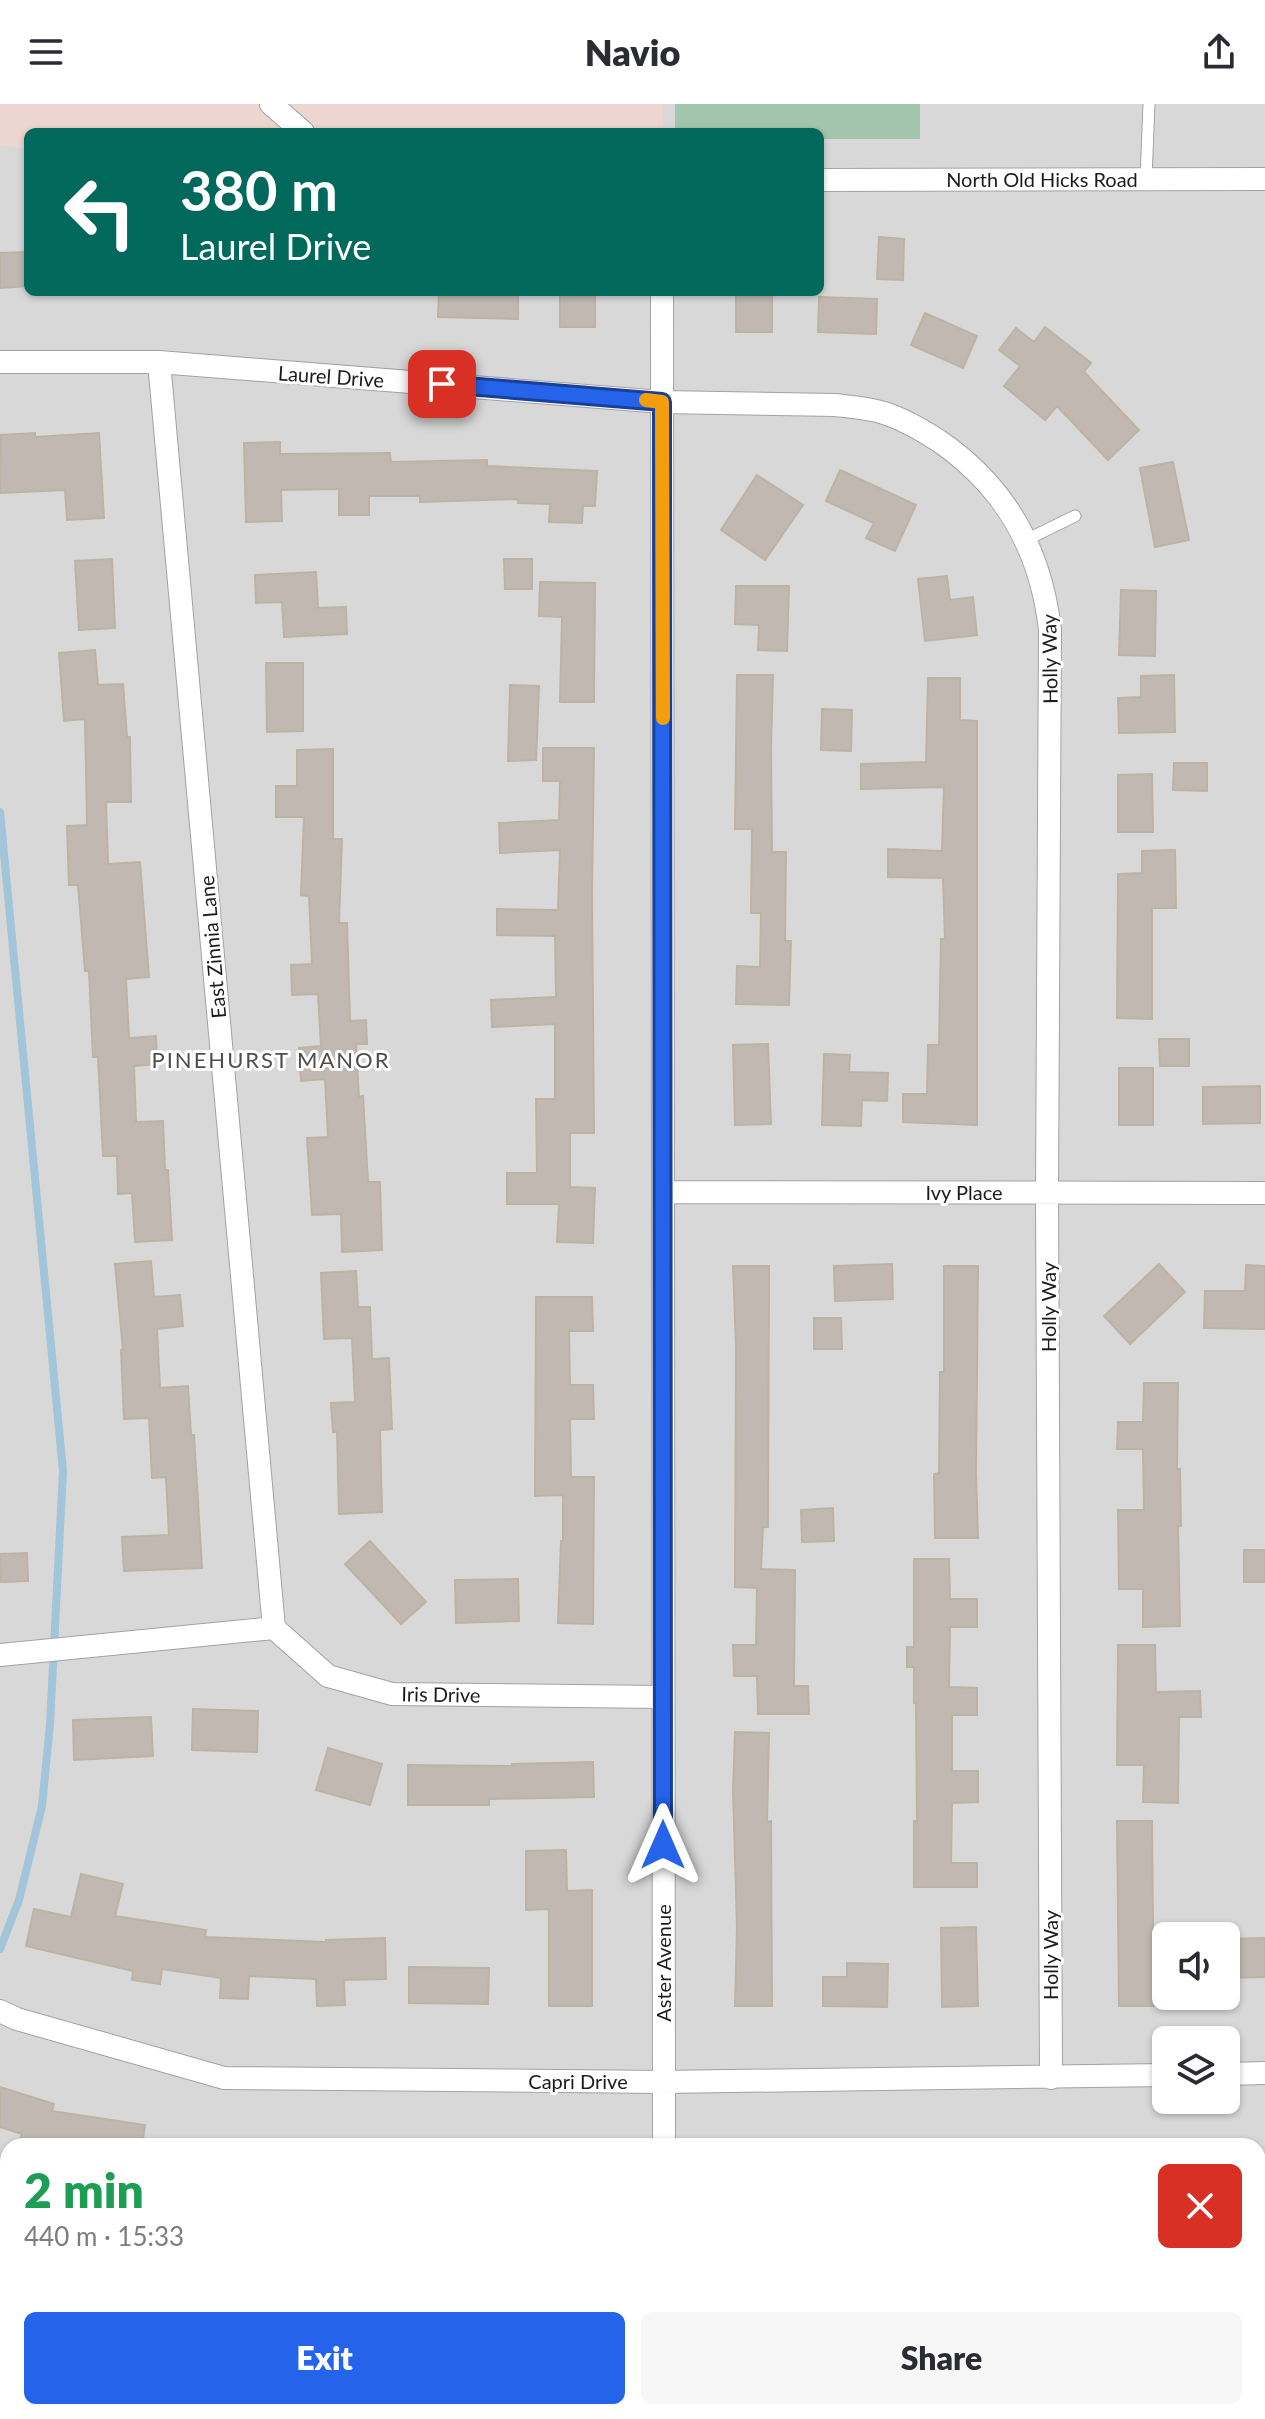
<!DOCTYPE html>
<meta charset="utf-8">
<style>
:root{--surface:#fff;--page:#f7f7f7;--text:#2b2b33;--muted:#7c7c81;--accent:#2563eb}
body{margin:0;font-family:Lato,sans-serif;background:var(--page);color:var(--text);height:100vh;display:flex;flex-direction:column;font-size:30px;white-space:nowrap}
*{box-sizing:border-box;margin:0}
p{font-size:26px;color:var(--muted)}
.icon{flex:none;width:44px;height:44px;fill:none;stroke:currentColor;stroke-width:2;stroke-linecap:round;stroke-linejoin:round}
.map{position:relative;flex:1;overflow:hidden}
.drawer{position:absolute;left:0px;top:2034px;width:1266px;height:282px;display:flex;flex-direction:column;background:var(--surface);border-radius:24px 24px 0 0;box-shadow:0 2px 6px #0004}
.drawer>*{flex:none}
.guide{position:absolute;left:24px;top:24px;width:800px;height:168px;border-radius:12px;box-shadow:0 2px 6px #0004;background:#00695c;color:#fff;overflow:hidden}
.tools{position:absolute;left:1152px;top:1818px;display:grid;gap:16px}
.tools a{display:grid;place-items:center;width:88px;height:88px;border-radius:12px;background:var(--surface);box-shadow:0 2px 6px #0004;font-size:40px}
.pin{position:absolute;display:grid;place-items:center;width:68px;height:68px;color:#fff;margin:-34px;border-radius:16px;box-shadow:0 4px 12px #0006}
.me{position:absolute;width:88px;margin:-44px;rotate:0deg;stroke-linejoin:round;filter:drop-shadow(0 0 6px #0008)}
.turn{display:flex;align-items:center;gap:28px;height:168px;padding:0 24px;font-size:36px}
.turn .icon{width:104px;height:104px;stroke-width:2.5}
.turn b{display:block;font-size:56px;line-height:68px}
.round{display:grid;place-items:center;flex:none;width:84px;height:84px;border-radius:12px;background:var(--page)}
.head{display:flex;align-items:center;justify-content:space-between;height:136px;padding:0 24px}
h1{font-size:48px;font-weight:800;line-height:60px;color:#1e9e55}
.primary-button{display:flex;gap:16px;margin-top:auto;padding:16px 24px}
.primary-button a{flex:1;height:92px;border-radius:12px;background:var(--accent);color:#fff;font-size:32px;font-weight:800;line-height:92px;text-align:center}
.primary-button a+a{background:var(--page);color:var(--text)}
header{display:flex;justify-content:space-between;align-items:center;height:104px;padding:0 24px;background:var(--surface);font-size:36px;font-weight:800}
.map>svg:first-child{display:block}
.residential{fill:#d9d8d8;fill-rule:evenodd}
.commercial{fill:#edd5d0}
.cemetery{fill:#a3c4ad}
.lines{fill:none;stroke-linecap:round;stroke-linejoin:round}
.stream{stroke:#a2c5d9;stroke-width:8}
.building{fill:#c1b9b1;stroke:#bdb3a4;stroke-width:2}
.lane-casing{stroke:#a2a2a2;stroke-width:13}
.street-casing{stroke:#a2a2a2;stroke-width:24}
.lane{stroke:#fff;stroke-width:11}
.street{stroke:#fff;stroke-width:22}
.route-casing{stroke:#184099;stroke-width:20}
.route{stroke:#2563eb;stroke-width:14}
.slow{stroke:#f59e0b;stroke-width:14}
.labels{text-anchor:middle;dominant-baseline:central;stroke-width:6;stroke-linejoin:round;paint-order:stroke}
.street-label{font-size:20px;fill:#1b1b1b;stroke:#fff}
.neighbourhood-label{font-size:22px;letter-spacing:2px;fill:#4e4e4e;stroke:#fff}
</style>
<header><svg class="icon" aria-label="menu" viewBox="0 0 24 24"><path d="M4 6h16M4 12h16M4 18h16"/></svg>Navio<svg class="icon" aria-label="share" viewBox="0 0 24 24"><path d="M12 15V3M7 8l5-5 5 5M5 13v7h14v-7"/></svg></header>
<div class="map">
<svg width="1265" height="2315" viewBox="0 0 1265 2315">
<rect width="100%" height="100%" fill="#eceae1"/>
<path class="residential" d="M 663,0 L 1265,0 L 1265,2315 L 0,2315 L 0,41 L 28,44 L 28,188 L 820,188 L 820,28 L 663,28 ZM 1166,1832 L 1226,1832 L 1226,1892 L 1166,1892 ZM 1166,1936 L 1226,1936 L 1226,1996 L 1166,1996 ZM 8,2042 L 1258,2042 L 1258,2308 L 8,2308 Z"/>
<path class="commercial" d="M 0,0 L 663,0 L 663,28 L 28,28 L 28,44 L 0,41 Z"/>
<path class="cemetery" d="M 675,0 L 920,0 L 920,35 L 820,35 L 820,28 L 675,28 Z"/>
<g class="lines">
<path class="stream" d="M 0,708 L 63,1367 L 50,1620 L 42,1702 L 19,1796 L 0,1845
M 0,2306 L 10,2315"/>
</g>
<path class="building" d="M 879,133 L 904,135 L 903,176 L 877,175 Z
M 28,148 L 28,182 L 0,184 L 0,149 Z
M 439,188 L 518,188 L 518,215 L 438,213 Z
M 560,188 L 595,188 L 595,223 L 560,223 Z
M 736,188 L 772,188 L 772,228 L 736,228 Z
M 819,193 L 877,195 L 876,230 L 818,228 Z
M 925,209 L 977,232 L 963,264 L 911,241 Z
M 1045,223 L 1091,259 L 1084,268 L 1139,326 L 1108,356 L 1057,302 L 1045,316 L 1004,282 L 1020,262 L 999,246 L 1016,224 L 1034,238 Z
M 35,329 L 35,333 L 99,329 L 104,414 L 67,416 L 65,386 L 0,389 L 1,331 Z
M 280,338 L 280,350 L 390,349 L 391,358 L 487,356 L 487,362 L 597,367 L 595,402 L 583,402 L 582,419 L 549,418 L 550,400 L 518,399 L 518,395 L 420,398 L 420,392 L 369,392 L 369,411 L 339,411 L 339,385 L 281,386 L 282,417 L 246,418 L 244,339 Z
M 1173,358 L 1189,436 L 1155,443 L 1140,364 Z
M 840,366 L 916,401 L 895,447 L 866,434 L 874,419 L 826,397 Z
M 757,371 L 803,401 L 765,456 L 721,426 Z
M 112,455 L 115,524 L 79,526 L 75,457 Z
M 504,455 L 532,455 L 532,485 L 505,485 Z
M 316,468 L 318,504 L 346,503 L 347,530 L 284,533 L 282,498 L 256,499 L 255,471 Z
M 947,472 L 950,496 L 973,493 L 977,531 L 925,537 L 918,475 Z
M 540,478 L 595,479 L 594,598 L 560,598 L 562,513 L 539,512 Z
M 736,482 L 789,482 L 787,547 L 758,546 L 759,521 L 735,520 Z
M 1121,486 L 1156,487 L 1155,552 L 1119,551 Z
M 95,546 L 98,581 L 123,580 L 127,633 L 130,633 L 131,698 L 106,698 L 108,760 L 140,758 L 149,873 L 126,875 L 129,934 L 156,932 L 157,960 L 134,962 L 136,1018 L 163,1017 L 165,1066 L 168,1066 L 172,1136 L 135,1138 L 132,1089 L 118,1090 L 117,1052 L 103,1052 L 98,953 L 93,953 L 89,867 L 85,867 L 78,781 L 69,781 L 67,722 L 87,721 L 85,615 L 64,617 L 59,549 Z
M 266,559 L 303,559 L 303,627 L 267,628 Z
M 737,571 L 773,571 L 771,643 L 772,748 L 786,748 L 785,837 L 791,837 L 789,901 L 736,900 L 737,862 L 760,863 L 761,809 L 751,809 L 752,725 L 735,725 Z
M 1174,571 L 1175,628 L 1119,629 L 1118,594 L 1141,593 L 1141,572 Z
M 928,574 L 960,574 L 960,616 L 977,617 L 977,1021 L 903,1018 L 903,990 L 927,990 L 928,941 L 939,941 L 941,835 L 945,835 L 943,774 L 888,773 L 888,745 L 942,747 L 944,683 L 861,685 L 861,660 L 926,658 Z
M 510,581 L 539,582 L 536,656 L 508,657 Z
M 822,605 L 852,606 L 851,647 L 821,646 Z
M 543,644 L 594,644 L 592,788 L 594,1029 L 570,1029 L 570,1083 L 595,1084 L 593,1139 L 557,1138 L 559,1100 L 507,1100 L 507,1069 L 537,1069 L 536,995 L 555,995 L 555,920 L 492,923 L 491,896 L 556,893 L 555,832 L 497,831 L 497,805 L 558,806 L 560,746 L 500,749 L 499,719 L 559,716 L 560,677 L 543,677 Z
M 333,645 L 333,735 L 342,735 L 339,819 L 347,819 L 350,917 L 366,916 L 367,940 L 356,940 L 359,993 L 363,992 L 368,1078 L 380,1078 L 382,1146 L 342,1148 L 341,1110 L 312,1111 L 307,1034 L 328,1033 L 325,975 L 301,977 L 299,944 L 321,942 L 318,890 L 292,891 L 291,861 L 312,860 L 309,792 L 301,791 L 304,713 L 276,713 L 276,682 L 297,682 L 297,646 Z
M 1174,659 L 1207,659 L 1207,687 L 1173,686 Z
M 1152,670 L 1153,728 L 1118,728 L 1118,671 Z
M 1175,746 L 1176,804 L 1152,804 L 1152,915 L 1117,914 L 1118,770 L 1142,769 L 1142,747 Z
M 1159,935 L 1189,935 L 1189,962 L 1160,962 Z
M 768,940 L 771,1020 L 735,1021 L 733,941 Z
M 824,950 L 850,951 L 849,968 L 888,969 L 887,997 L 862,996 L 861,1022 L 822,1021 Z
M 1119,964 L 1153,964 L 1153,1021 L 1119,1021 Z
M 1260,982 L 1260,1019 L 1203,1020 L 1203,983 Z
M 151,1157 L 154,1193 L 180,1191 L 183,1222 L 157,1225 L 160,1284 L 188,1282 L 191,1331 L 194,1331 L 202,1464 L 124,1467 L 122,1433 L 169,1431 L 166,1373 L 152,1374 L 149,1314 L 124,1315 L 121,1246 L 123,1246 L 115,1160 Z
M 892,1160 L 893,1195 L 835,1197 L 834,1162 Z
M 1159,1160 L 1185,1188 L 1130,1240 L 1104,1212 Z
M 1246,1161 L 1265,1162 L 1265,1225 L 1204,1224 L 1205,1187 L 1245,1187 Z
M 733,1162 L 769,1162 L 768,1423 L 763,1423 L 761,1465 L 795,1466 L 794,1582 L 808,1582 L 809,1610 L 758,1610 L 757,1572 L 734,1572 L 733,1541 L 756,1541 L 757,1484 L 735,1483 L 736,1242 Z
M 944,1162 L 978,1162 L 976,1369 L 978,1434 L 935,1434 L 934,1370 L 939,1369 L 940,1268 L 944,1268 Z
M 356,1167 L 358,1203 L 370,1203 L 372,1255 L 389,1254 L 392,1325 L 380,1326 L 382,1408 L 339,1410 L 337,1328 L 333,1328 L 331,1299 L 355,1298 L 352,1234 L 324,1235 L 321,1169 Z
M 536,1193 L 592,1193 L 593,1227 L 569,1227 L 570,1281 L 593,1281 L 594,1315 L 570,1315 L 571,1373 L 594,1373 L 593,1520 L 558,1519 L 561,1437 L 563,1437 L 563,1391 L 535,1392 Z
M 814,1214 L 841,1214 L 842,1245 L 814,1245 Z
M 1144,1279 L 1178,1279 L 1177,1365 L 1180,1365 L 1181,1422 L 1178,1422 L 1180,1522 L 1143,1523 L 1143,1485 L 1119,1485 L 1118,1406 L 1144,1406 L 1143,1345 L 1117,1345 L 1118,1318 L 1143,1318 Z
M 833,1404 L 834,1437 L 802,1438 L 801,1406 Z
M 370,1437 L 426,1498 L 401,1520 L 345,1460 Z
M 1244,1446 L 1265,1446 L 1265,1478 L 1244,1478 Z
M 27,1449 L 28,1477 L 1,1478 L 0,1450 Z
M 914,1455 L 949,1455 L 950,1495 L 977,1495 L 977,1523 L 950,1523 L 949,1583 L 977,1584 L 977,1611 L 952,1611 L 952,1667 L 978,1667 L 978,1698 L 952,1699 L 951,1759 L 977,1759 L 977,1783 L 914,1783 L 914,1717 L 917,1718 L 916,1599 L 914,1599 L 914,1563 L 907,1563 L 907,1543 L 914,1543 Z
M 518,1475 L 519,1517 L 456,1519 L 455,1476 Z
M 1118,1541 L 1155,1541 L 1156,1588 L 1200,1587 L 1201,1613 L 1179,1613 L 1178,1699 L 1143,1698 L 1144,1661 L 1117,1661 Z
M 193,1605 L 258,1607 L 257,1648 L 192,1646 Z
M 151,1613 L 153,1652 L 74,1656 L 73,1616 Z
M 735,1628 L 769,1629 L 767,1718 L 771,1717 L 772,1902 L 735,1902 L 737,1823 L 733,1686 Z
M 328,1644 L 382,1660 L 370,1701 L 316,1686 Z
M 593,1658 L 594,1693 L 489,1695 L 489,1701 L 408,1701 L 408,1661 L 512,1662 L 512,1660 Z
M 1117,1717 L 1152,1717 L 1153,1825 L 1156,1825 L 1155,1902 L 1119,1902 Z
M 566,1746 L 567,1787 L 592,1786 L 592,1902 L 549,1902 L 549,1805 L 526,1806 L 526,1747 Z
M 81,1770 L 123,1780 L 115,1812 L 206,1826 L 205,1833 L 326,1838 L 326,1836 L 385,1834 L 386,1875 L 344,1876 L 345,1901 L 317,1902 L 316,1875 L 249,1872 L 248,1895 L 220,1894 L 221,1874 L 162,1865 L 160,1880 L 132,1876 L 133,1867 L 26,1842 L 34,1805 L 71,1813 Z
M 976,1823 L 978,1902 L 942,1903 L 941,1824 Z
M 1265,1834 L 1265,1873 L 1226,1874 L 1226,1835 Z
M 847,1859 L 888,1860 L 887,1903 L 823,1902 L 823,1873 L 847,1873 Z
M 409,1863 L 489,1864 L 488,1900 L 409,1899 Z
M 0,1983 L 54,2000 L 52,2007 L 145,2021 L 142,2042 L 18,2042 L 22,2030 L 0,2023 Z"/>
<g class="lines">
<defs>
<path id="lane" d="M 1146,75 L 1149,0
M 1026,436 L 1075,412"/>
<path id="street" d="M 271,0 L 303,28
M 820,76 L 1265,75
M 662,188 L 664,2042
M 0,258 L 159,258 L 662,298 L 835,301 C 851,303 868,304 884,309 C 903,315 922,326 939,337 C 1006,383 1041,446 1050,526 L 1047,1089 L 1051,1974
M 159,258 L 274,1524
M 663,1088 L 1265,1089
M 0,1551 L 274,1524 L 328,1572 L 392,1590 L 663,1593
M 0,1907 L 17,1915 L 224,1974 L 664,1978 L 1166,1971
M 1226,1970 L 1265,1969
M 273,2308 L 350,2315
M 167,2315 L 186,2308
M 792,2315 L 813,2310 L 919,2311 L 933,2315
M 1259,2315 L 1265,2314"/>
</defs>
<use href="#lane" class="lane-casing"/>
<use href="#street" class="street-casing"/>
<use href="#lane" class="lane"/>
<use href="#street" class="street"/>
</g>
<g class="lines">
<defs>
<path id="route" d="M 442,280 L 662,298 L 663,1741"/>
</defs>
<use href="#route" class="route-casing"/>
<use href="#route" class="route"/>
<path class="slow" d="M 646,296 L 662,298 L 663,614"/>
</g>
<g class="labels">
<g class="street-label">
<text x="1042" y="75">North Old Hicks Road</text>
<text transform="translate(331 272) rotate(4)">Laurel Drive</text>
<text transform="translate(1049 555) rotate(-91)">Holly Way</text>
<text transform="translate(212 843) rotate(-95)">East Zinnia Lane</text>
<text x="964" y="1088">Ivy Place</text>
<text transform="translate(1048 1203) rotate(-90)">Holly Way</text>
<text transform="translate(441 1590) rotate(1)">Iris Drive</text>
<text transform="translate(1050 1851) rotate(-90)">Holly Way</text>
<text transform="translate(663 1859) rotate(-90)">Aster Avenue</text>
<text x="578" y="1977">Capri Drive</text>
</g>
<g class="neighbourhood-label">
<text x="271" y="955">PINEHURST MANOR</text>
</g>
</g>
</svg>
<div class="tools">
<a><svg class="icon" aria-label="sound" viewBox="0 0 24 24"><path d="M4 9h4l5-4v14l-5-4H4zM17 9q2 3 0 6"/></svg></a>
<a><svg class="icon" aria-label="layers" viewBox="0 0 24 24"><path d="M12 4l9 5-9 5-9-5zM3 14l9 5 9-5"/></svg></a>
</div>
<div class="pin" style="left:442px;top:280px;background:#d93025"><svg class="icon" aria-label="arrive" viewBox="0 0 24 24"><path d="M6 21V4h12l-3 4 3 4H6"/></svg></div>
<svg class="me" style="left:663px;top:1741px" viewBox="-20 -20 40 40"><path d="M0-17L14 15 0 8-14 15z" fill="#2563eb" stroke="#fff" stroke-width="4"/></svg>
<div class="guide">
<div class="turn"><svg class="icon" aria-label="left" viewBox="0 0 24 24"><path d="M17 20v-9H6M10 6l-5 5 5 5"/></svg><div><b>380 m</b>Laurel Drive</div></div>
</div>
<section class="drawer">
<div class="head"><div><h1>2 min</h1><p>440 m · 15:33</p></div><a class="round" style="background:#d93025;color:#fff"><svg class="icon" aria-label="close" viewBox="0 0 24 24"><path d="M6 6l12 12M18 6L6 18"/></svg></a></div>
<div class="primary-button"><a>Exit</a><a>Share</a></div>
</section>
</div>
